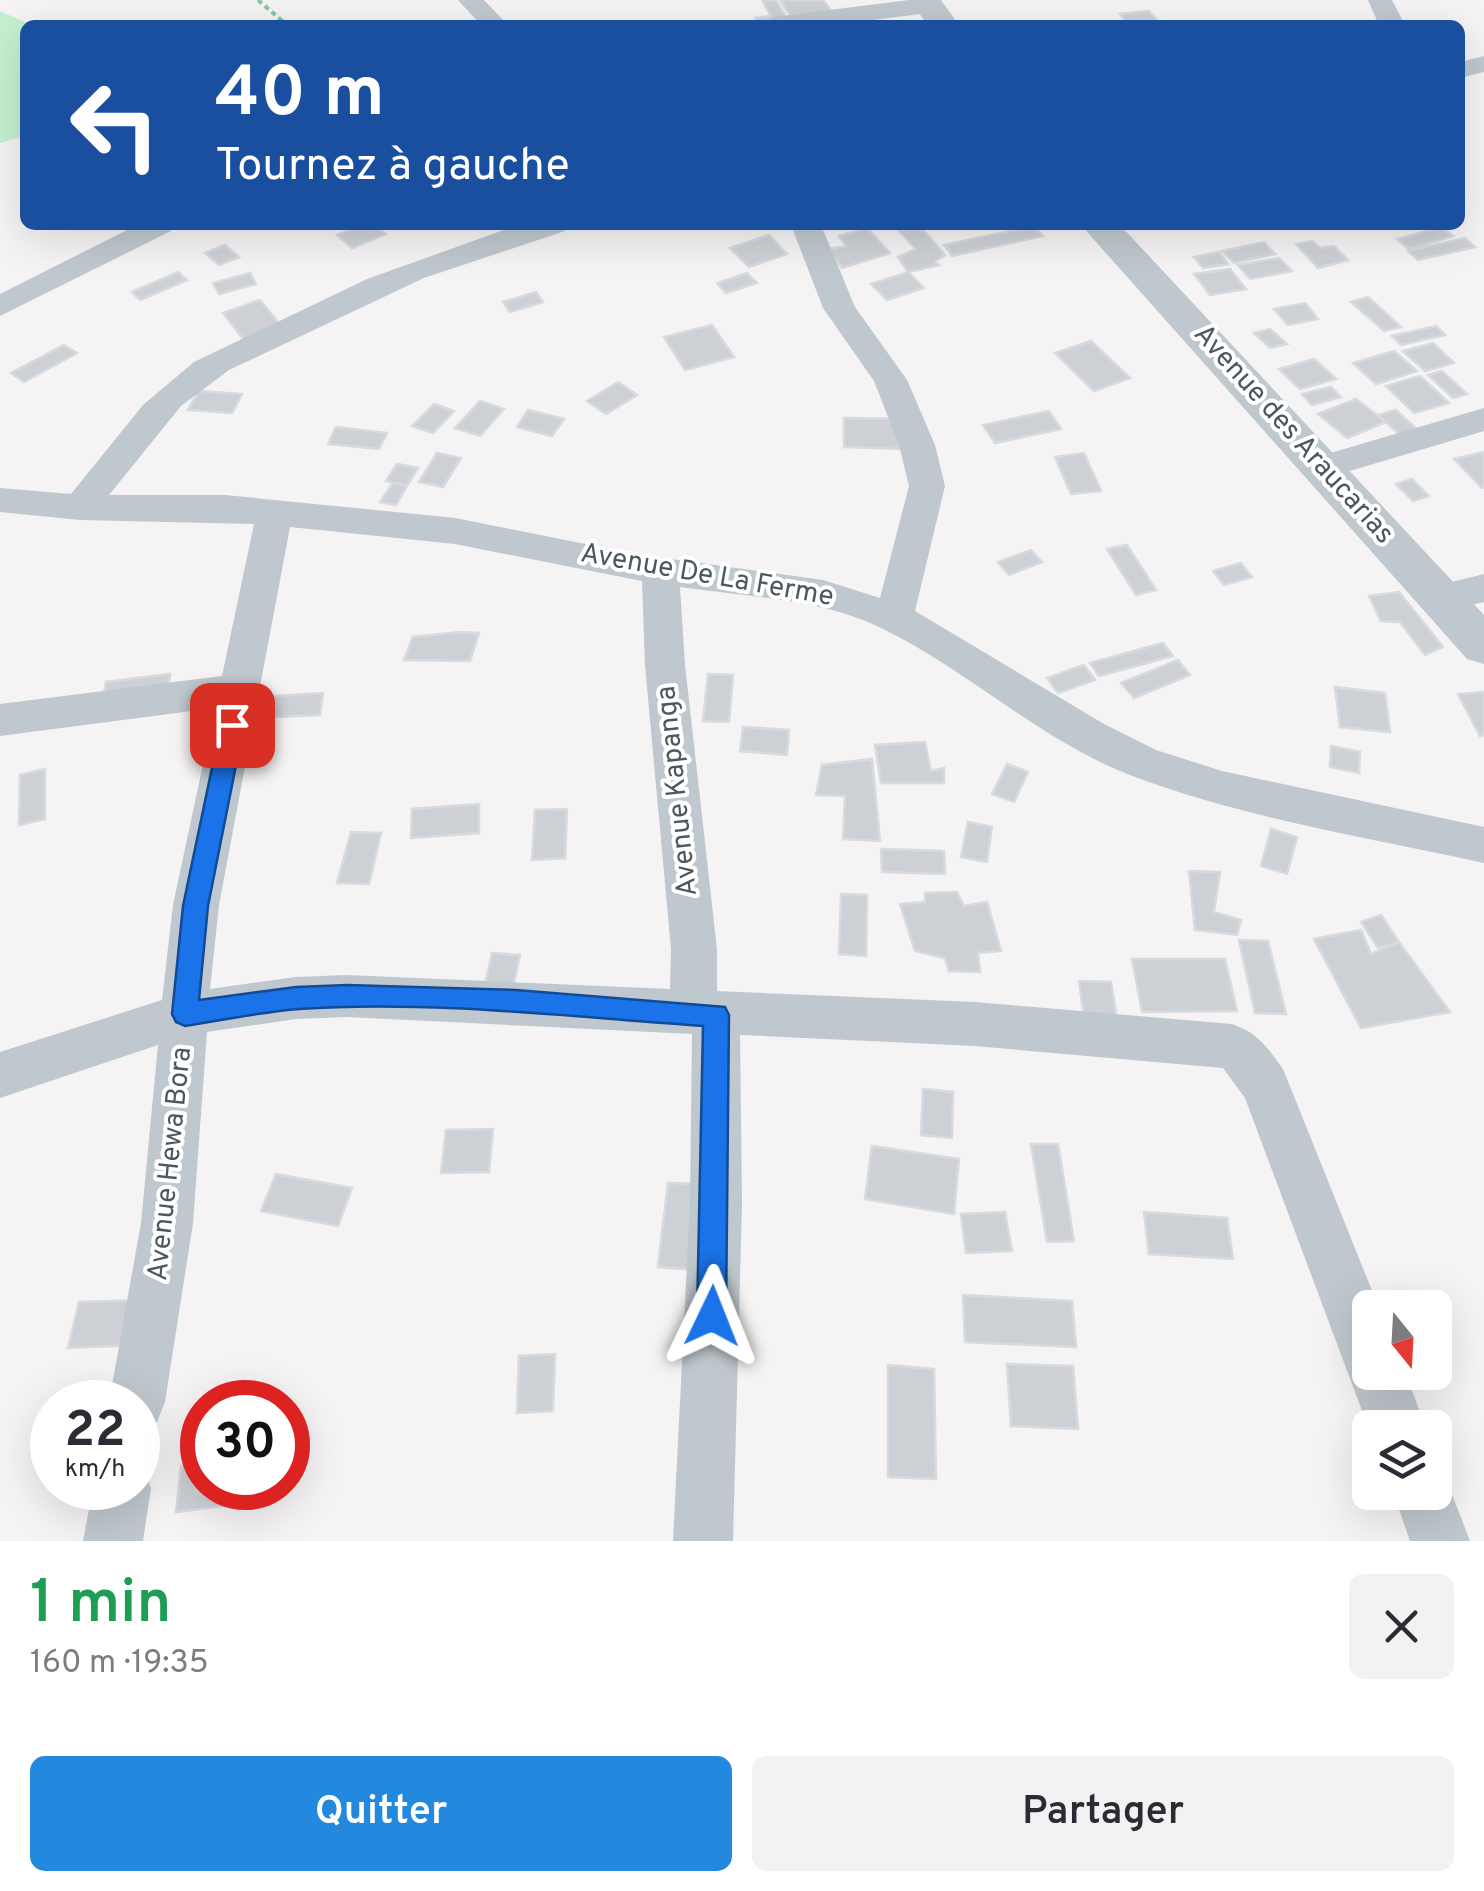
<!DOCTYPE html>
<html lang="fr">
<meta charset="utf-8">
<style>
:root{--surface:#fff;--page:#f2f2f3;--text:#2b2b33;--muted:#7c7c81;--accent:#2389df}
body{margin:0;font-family:Overpass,sans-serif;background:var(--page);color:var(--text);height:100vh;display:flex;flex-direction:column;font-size:38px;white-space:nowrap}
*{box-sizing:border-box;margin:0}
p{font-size:32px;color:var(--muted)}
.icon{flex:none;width:55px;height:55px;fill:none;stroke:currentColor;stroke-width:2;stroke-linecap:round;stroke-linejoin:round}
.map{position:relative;height:1541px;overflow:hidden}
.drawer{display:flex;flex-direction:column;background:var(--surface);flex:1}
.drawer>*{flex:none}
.top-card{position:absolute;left:20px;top:20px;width:1445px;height:210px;border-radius:15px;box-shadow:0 10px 40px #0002;background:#1a4fa0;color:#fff;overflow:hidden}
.needle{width:65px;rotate:162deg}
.buttons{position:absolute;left:1352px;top:1290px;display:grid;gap:20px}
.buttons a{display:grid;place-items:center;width:100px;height:100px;border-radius:15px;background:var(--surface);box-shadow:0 10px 40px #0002;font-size:50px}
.speed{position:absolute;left:30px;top:1380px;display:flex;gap:20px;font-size:50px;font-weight:700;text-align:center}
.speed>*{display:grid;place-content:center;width:130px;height:130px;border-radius:50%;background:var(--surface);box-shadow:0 10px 40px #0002;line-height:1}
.speed small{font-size:25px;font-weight:400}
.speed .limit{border:15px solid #d22;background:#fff;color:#111}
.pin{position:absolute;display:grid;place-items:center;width:85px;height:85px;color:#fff;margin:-42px;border-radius:20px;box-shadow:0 5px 15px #0006}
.me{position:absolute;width:110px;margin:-55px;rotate:2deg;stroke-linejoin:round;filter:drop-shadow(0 0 8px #0008)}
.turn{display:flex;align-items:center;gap:35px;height:210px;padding:0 30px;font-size:45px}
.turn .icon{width:130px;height:130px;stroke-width:2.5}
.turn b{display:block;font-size:70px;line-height:85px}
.round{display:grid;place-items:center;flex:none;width:105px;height:105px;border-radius:15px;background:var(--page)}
.head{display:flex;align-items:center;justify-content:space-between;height:170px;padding:0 30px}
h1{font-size:60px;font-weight:600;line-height:75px;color:#1e9e55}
.action{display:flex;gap:20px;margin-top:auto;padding:20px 30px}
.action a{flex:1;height:115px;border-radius:15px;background:var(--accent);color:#fff;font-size:40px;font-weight:600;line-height:115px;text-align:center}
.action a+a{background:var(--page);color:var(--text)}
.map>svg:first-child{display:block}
.green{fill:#c5efd0}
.building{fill:#cdd0d5;stroke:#d7dade;stroke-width:2.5}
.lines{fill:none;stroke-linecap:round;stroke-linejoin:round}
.path{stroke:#7ecc9d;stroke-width:4;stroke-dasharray:5 4;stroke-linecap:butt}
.minor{fill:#bfc8ce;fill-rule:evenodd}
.tertiary{fill:#bfc8ce;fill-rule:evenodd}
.route{fill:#1a73e8;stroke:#114b97;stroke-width:2.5}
.labels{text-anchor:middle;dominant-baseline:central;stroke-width:8;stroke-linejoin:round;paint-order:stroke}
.street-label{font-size:28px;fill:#4b5860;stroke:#fff}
</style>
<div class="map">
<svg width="1484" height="1541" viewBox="0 0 1484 1541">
<rect width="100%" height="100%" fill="#f5f3f3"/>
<path class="green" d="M 0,11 L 32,25 L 25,25 L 25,136 L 0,143 Z"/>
<path class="building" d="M 762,0 L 776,0 L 788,21 L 759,24 L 755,18 L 771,16 Z
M 780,0 L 823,0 L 831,11 L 791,17 Z
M 1149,11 L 1161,25 L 1129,25 L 1120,14 Z
M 361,225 L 375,225 L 386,234 L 352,248 L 337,235 Z
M 893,225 L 919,225 L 945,255 L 934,262 L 939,265 L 908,272 L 898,257 L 916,249 Z
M 1034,226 L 1043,236 L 952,256 L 944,245 Z
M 1441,227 L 1453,236 L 1409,249 L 1397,239 Z
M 867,228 L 890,253 L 842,268 L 828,249 L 846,246 L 839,236 Z
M 769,235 L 787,254 L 749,267 L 730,248 Z
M 1465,238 L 1475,247 L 1418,260 L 1408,251 Z
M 1312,241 L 1320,248 L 1334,246 L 1348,260 L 1318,268 L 1296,244 Z
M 1264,242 L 1275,254 L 1234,263 L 1222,251 Z
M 225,245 L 239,257 L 219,265 L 205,253 Z
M 1219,252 L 1228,264 L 1203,268 L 1194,257 Z
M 1279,258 L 1292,271 L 1250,279 L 1238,265 Z
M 1230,269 L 1246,289 L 1210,295 L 1194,274 Z
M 178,272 L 187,280 L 140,300 L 132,292 Z
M 908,272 L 924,288 L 887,300 L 871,284 Z
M 250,273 L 256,284 L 219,294 L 213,283 Z
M 747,273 L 757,283 L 726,293 L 717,283 Z
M 536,292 L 543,302 L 510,312 L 503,302 Z
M 1368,297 L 1401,327 L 1384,331 L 1351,302 Z
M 260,300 L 282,327 L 245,341 L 223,313 Z
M 1305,303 L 1318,319 L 1288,325 L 1274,309 Z
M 712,325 L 734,357 L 685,370 L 664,337 Z
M 1436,326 L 1445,335 L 1401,345 L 1392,336 Z
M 1270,329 L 1287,344 L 1270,348 L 1254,333 Z
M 1091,341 L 1130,378 L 1094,391 L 1055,353 Z
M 1433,343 L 1454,363 L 1425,371 L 1403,351 Z
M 64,345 L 77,353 L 24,382 L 11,373 Z
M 1394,351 L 1417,371 L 1376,384 L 1353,363 Z
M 1314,359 L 1336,379 L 1300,389 L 1279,369 Z
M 1442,371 L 1467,394 L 1453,398 L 1428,375 Z
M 1420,376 L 1449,403 L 1414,413 L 1386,386 Z
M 618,382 L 637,395 L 606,414 L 587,401 Z
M 1331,387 L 1341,397 L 1312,405 L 1302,394 Z
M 199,391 L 242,394 L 232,413 L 188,410 Z
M 1356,399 L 1386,422 L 1347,438 L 1318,414 Z
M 480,401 L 504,409 L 480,436 L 455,428 Z
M 434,404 L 454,411 L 433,433 L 412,426 Z
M 528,410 L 564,419 L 552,436 L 517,427 Z
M 1396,410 L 1419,431 L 1402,437 L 1378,415 Z
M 1049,411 L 1061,429 L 995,443 L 983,425 Z
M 844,418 L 903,419 L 904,449 L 844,447 Z
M 336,427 L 387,433 L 379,449 L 328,444 Z
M 1484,452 L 1484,487 L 1482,488 L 1454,459 Z
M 437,453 L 461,458 L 443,487 L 419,482 Z
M 1084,453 L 1101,491 L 1071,494 L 1055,457 Z
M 397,464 L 418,468 L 407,486 L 386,481 Z
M 1412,479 L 1429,496 L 1413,501 L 1396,484 Z
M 393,483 L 407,486 L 396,505 L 380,502 Z
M 1127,545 L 1156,590 L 1136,595 L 1107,549 Z
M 1031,550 L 1042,562 L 1009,575 L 998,562 Z
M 1241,563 L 1252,577 L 1224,585 L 1213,571 Z
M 1399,592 L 1443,647 L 1425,655 L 1400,622 L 1381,621 L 1369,596 Z
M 460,632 L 479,633 L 470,661 L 404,660 L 413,637 Z
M 1163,643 L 1173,656 L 1099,676 L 1090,663 Z
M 1178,660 L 1190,675 L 1134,698 L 1121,683 Z
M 1084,665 L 1095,680 L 1058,693 L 1047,678 Z
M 170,674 L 168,690 L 103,699 L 106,682 Z
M 708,674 L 733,675 L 729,722 L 703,721 Z
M 1335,687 L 1385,693 L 1390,732 L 1340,727 Z
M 1484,692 L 1484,735 L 1480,736 L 1458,694 Z
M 323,693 L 320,715 L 255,718 L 258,697 Z
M 743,727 L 789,730 L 787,755 L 740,751 Z
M 925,742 L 931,771 L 944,768 L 944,783 L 881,783 L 875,745 Z
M 1331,746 L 1360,752 L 1359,773 L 1330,767 Z
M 872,759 L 880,841 L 843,839 L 845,796 L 816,795 L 822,765 Z
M 1007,764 L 1028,772 L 1014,802 L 992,794 Z
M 45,769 L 45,819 L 19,825 L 20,775 Z
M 479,804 L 479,833 L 411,838 L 412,809 Z
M 567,809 L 565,858 L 532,860 L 535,810 Z
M 968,822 L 992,827 L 987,862 L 961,857 Z
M 1271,829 L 1297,837 L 1287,874 L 1261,866 Z
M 351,832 L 381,833 L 369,884 L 337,883 Z
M 881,849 L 944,851 L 945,874 L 882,872 Z
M 1189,871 L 1220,872 L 1214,912 L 1241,920 L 1237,935 L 1195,930 Z
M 957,892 L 964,906 L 987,902 L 1001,951 L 978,953 L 980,972 L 949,971 L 945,958 L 915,951 L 900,904 L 925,902 L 925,893 Z
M 841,894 L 867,895 L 866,956 L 839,954 Z
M 1381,915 L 1399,942 L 1378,948 L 1361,922 Z
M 1361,930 L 1371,954 L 1399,942 L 1450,1012 L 1361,1028 L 1314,939 Z
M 1239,940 L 1268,941 L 1286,1014 L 1255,1013 Z
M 492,953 L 520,955 L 512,992 L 484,990 Z
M 1132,959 L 1225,959 L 1237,1011 L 1142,1012 Z
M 1079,981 L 1111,982 L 1119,1033 L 1086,1032 Z
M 923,1089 L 953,1092 L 952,1138 L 921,1135 Z
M 493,1129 L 489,1172 L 441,1173 L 446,1130 Z
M 1031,1144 L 1058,1144 L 1074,1241 L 1047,1242 Z
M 872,1146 L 959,1159 L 954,1214 L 865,1199 Z
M 276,1174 L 352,1188 L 338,1226 L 261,1211 Z
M 668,1183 L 702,1184 L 694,1270 L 658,1267 Z
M 1005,1212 L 1012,1251 L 966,1253 L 961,1214 Z
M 1144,1212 L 1227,1218 L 1233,1259 L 1149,1254 Z
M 963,1295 L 1072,1301 L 1076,1347 L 965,1342 Z
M 146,1300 L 137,1345 L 68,1348 L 79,1302 Z
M 555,1354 L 553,1411 L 517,1413 L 519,1356 Z
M 1007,1364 L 1073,1366 L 1078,1429 L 1011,1426 Z
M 888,1365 L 934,1369 L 936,1479 L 888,1477 Z
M 202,1463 L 202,1488 L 268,1488 L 267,1500 L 176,1512 L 181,1466 Z"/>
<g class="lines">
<path class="path" d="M 258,0 L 287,25"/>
<path class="minor" d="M 458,0 L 484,0 L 508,25 L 481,25 Z
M 909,0 L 938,0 L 942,5 L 929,13 L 833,25 L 761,25 L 774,17 Z
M 1368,0 L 1392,0 L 1405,25 L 1379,25 Z
M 1484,56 L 1484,72 L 1460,78 L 1460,62 Z
M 137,225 L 175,225 L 171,231 L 0,316 L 0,294 Z
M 518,225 L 569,225 L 565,231 L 424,278 L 229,370 L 181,406 L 109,495 L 225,495 L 455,518 L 635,554 L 823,580 L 880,598 L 909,486 L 899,445 L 874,381 L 823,308 L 791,225 L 821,225 L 855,307 L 907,380 L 935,445 L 945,486 L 915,611 L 1104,724 L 1156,750 L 1222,771 L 1484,827 L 1484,863 C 1366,837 1243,818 1130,775 C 1039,740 967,669 881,628 C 821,598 745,597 680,587 L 685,665 L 717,949 L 717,991 L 975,1002 L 1232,1024 C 1258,1033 1267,1047 1283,1069 L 1379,1308 L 1370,1308 L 1370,1372 L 1405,1372 L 1426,1428 L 1370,1428 L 1370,1432 L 1245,1098 L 1223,1068 L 975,1046 L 740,1035 L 742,1203 L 733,1541 L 673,1541 L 690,1203 L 692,1034 L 347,1017 L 296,1019 L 207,1032 L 193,1223 L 165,1402 L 157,1422 L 138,1430 L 138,1402 L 109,1402 L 141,1223 L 158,1045 L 0,1098 L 0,1052 L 162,1000 L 173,905 L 215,708 L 0,736 L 0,704 L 222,676 L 254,524 L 80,520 L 0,512 L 0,488 L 71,494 L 143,405 L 194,362 L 367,279 ZM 290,527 L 455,544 L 642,581 L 645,665 L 671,949 L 670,989 L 347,975 L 296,977 L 210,989 L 219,905 Z
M 1484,408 L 1484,431 L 1323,479 L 1310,475 L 1305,467 L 1310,459 Z
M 1484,574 L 1484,602 L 1441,612 L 1427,608 L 1422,598 L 1427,588 Z
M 138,1465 L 143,1467 L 151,1488 L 143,1541 L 83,1541 L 93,1488 L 138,1488 Z
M 1435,1468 L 1443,1471 L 1470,1541 L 1410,1541 L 1393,1492 L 1435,1492 Z"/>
<path class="tertiary" d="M 911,0 L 941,0 L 959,25 L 927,25 Z
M 1081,225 L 1120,225 L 1484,615 L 1484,664 L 1467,659 Z"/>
</g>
<path class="route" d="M 232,717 L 244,725 L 208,906 L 199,1000 L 296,987 L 347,985 L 516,990 L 725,1007 L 729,1015 L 726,1316 L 722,1326 L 712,1330 L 701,1326 L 697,1316 L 703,1026 C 572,1017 429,1000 299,1009 C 261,1012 223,1020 185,1026 L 176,1022 L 172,1014 L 183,906 L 221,725 Z"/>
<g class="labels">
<g class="street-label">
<text transform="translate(1293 435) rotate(48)">Avenue des Araucarias</text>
<text transform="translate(707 576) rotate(10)">Avenue De La Ferme</text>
<text transform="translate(678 791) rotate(-96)">Avenue Kapanga</text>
<text transform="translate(171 1164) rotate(-84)">Avenue Hewa Bora</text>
</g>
</g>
</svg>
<div class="buttons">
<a><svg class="needle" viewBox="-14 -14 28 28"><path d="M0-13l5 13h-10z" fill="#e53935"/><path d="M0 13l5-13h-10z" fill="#7c7c81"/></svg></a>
<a><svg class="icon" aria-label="layers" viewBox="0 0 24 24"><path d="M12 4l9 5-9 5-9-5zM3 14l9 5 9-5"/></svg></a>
</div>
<div class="speed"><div>22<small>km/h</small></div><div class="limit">30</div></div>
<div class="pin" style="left:232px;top:725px;background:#d93025"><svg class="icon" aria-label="arrive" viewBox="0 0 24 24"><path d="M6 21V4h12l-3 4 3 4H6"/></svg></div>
<svg class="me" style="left:712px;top:1316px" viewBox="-20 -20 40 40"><path d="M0-17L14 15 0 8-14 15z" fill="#1a73e8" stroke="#fff" stroke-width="4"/></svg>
<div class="top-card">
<div class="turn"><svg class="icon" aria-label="left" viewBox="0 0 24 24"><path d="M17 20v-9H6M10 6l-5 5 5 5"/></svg><div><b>40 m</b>Tournez à gauche</div></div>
</div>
</div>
<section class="drawer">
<div class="head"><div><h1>1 min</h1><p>160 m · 19:35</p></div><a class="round"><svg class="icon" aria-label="close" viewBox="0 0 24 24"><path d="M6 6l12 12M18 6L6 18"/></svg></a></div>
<div class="action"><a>Quitter</a><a>Partager</a></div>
</section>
